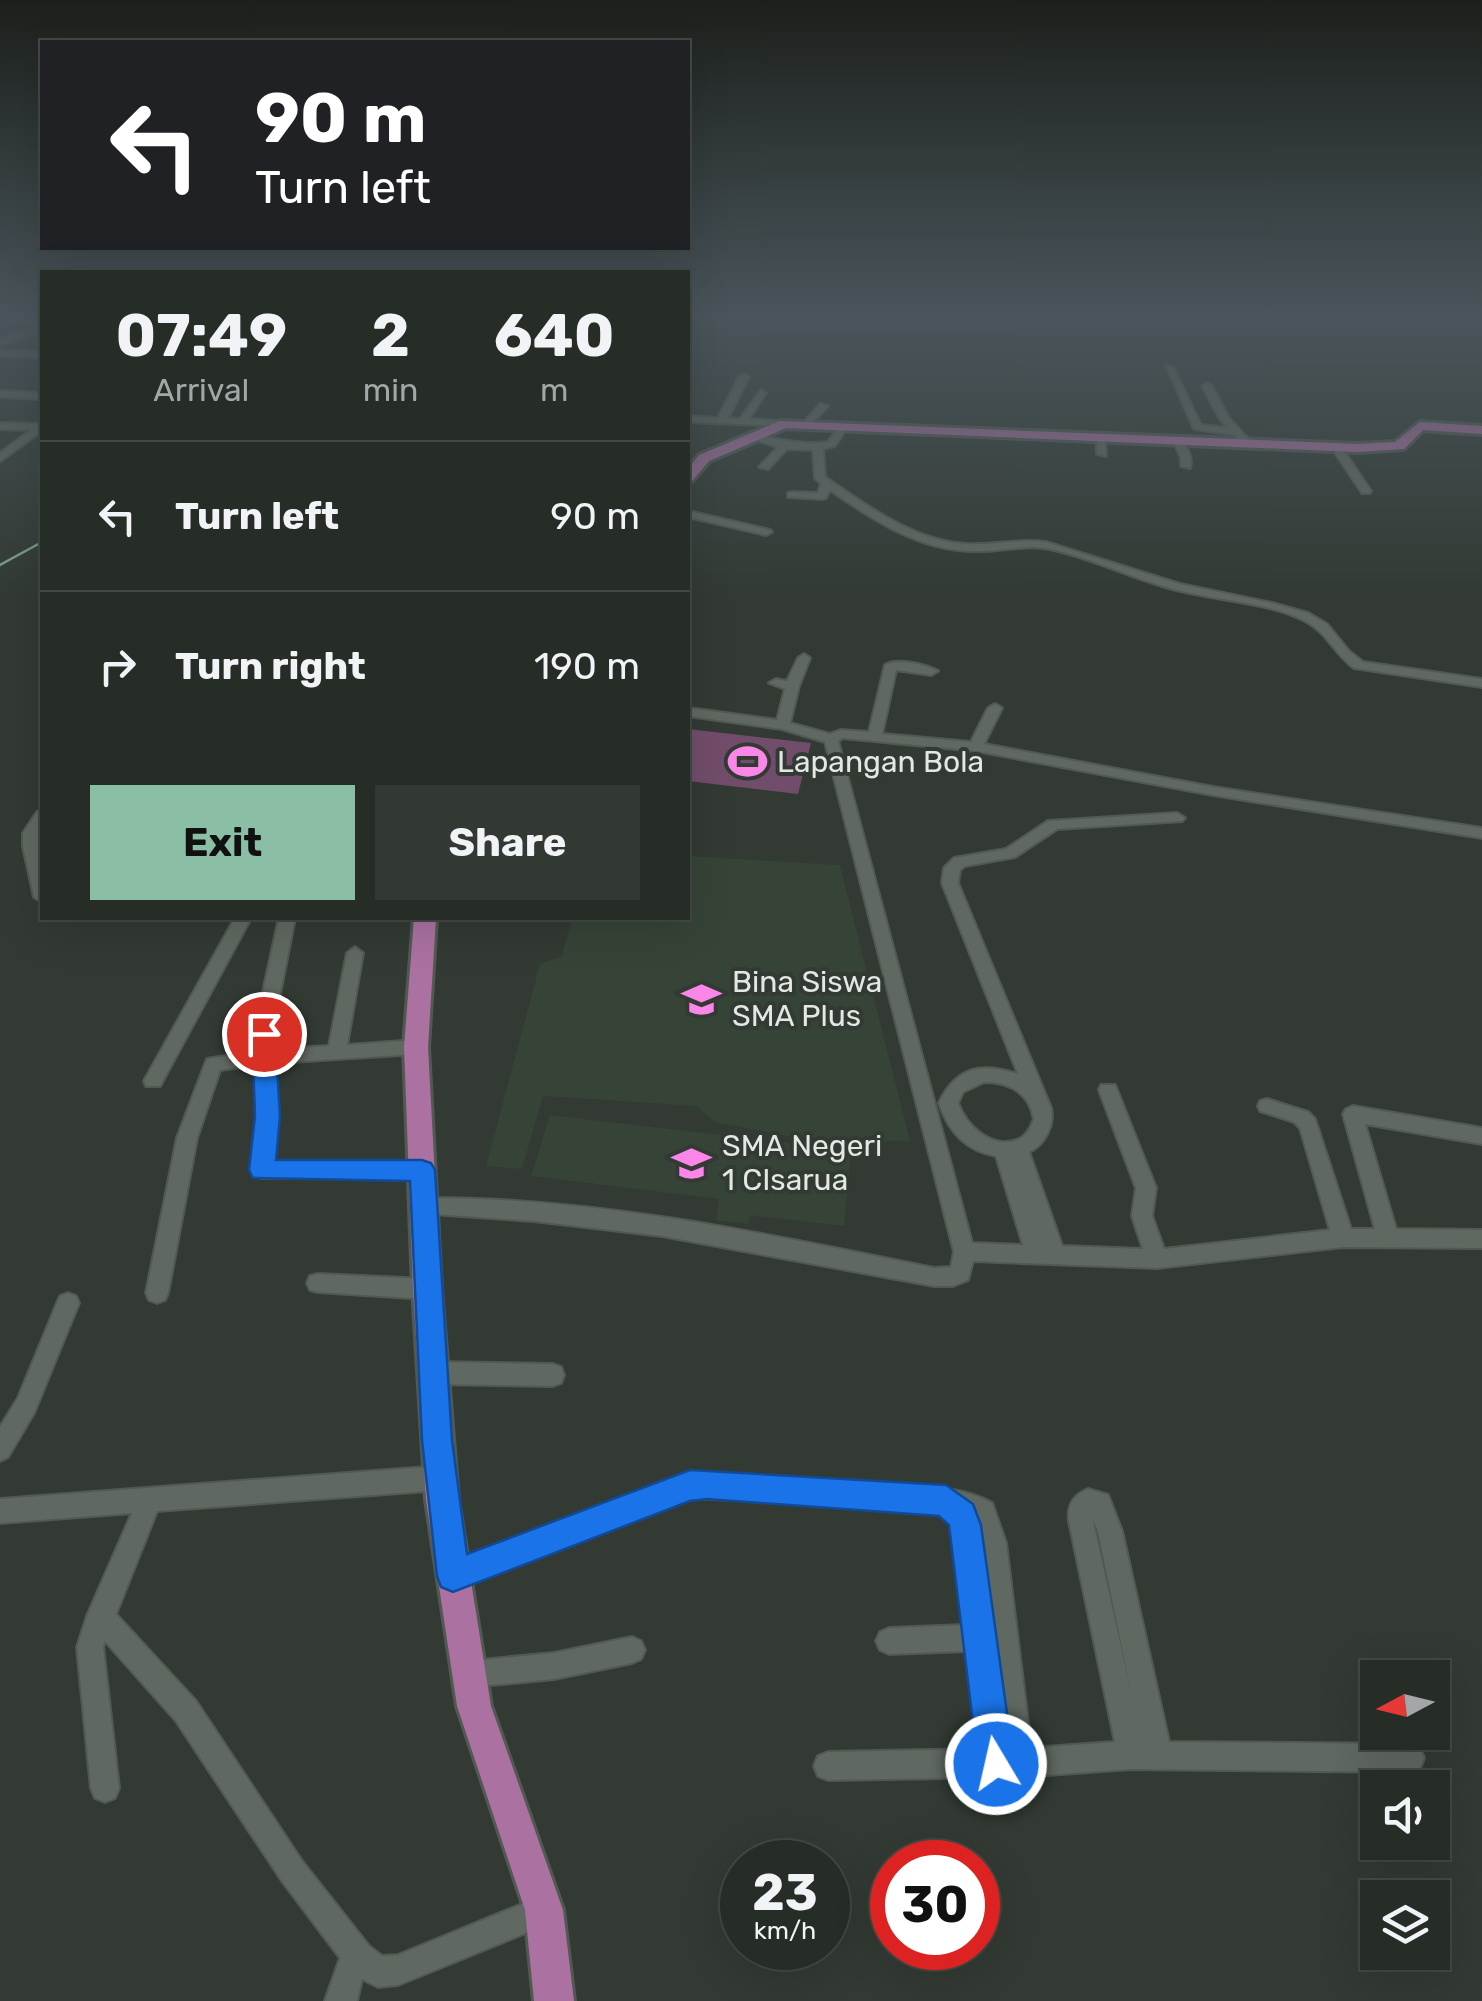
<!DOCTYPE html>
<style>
:root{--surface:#262c26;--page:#323832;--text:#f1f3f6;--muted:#a4a7a7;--line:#424843;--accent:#8abfa5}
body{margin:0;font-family:Rubik,sans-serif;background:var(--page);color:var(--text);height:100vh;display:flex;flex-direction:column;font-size:38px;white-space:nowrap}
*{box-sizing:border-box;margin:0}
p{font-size:32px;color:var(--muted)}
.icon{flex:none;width:55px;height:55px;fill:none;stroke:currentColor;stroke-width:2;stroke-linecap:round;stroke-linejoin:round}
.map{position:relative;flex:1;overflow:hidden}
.drawer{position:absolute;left:40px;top:270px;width:650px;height:650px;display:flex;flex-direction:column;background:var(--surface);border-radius:0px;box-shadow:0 10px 40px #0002,0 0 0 2px var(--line)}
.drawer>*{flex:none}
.hud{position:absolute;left:40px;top:40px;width:650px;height:210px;border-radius:0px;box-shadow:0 10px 40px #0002,0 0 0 2px var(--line);background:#202124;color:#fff;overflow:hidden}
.needle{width:65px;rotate:263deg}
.fabs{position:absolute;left:1360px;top:1660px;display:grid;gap:20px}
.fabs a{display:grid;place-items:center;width:90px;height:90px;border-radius:0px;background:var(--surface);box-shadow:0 10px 40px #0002,0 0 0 2px var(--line);font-size:50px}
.speed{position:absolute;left:720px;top:1840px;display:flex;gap:20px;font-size:50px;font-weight:700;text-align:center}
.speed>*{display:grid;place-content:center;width:130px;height:130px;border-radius:50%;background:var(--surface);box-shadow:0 10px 40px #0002,0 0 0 2px var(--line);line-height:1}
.speed small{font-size:25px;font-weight:400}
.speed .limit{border:15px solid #d22;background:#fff;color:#111}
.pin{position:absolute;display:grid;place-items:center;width:85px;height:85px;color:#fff;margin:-42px;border:5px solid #fff;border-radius:50%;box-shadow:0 2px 10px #0007}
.me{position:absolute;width:110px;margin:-55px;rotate:351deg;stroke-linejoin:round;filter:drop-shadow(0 0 8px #0008)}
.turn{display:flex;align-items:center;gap:35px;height:210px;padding:0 50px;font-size:45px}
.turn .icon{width:130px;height:130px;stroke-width:2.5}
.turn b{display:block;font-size:70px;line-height:85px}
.eta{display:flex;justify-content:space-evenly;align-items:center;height:170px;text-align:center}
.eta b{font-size:60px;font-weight:700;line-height:70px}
.button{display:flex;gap:20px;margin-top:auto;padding:20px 50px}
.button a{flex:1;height:115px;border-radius:0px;background:var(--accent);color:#111;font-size:40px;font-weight:700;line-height:115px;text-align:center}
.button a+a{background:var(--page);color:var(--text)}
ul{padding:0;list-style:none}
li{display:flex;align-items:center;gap:30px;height:150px;padding:0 50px;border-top:2px solid var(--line)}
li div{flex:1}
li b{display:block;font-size:38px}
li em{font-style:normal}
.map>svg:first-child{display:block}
.built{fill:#364337}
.green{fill:#724d6b}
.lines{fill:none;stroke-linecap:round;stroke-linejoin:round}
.stream{stroke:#80a383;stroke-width:2.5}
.minor-casing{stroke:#525952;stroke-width:4}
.major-casing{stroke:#525952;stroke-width:6}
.minor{fill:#606961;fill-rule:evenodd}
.major{fill:#aa71a1;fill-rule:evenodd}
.route{fill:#1a73e8;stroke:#114b97;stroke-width:2.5}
.labels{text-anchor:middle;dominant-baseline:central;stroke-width:8;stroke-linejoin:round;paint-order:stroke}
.poi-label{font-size:30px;fill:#e3e8e3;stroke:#323a33;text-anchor:start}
</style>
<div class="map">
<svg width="1482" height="2001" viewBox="0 0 1482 2001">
<rect width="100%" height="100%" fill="#323a33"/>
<path class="built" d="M 688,856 L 840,865 L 910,1141 L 799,1138 L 714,1122 L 697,1106 L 543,1096 L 522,1169 L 486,1166 L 540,964 L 562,956 L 572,918 L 688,918 Z
M 550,1115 L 851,1150 L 844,1226 L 750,1215 L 748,1224 L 716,1220 L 719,1199 L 531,1176 Z"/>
<path class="green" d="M 688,729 L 811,743 L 798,794 L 688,781 Z"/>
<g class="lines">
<path class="stream" d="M 0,565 L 42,542"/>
<defs>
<path id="minor" d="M 37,327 L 40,332 L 0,345 L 0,339 Z
M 0,350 L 42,352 L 42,358 L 0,356 Z
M 1166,365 L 1173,367 L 1201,425 L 1228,428 L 1220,419 L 1202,386 L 1207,383 L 1212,386 L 1229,418 L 1251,442 L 1251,446 L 1243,446 L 1235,435 L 1194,429 Z
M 744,374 L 749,377 L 728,418 L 740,419 L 761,390 L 766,393 L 749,419 L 784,421 L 789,424 L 787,426 L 688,422 L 688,416 L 718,418 L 739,377 Z
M 0,391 L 42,393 L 42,399 L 0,397 Z
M 820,404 L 828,406 L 809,427 L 803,427 L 803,423 Z
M 0,423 L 42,424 L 42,431 L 0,461 L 0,453 L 31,430 L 0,429 Z
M 840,424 L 848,426 L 835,446 L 823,449 L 825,477 C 868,506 913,541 967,544 C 993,546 1019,538 1046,542 L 1180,584 L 1272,603 L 1308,613 L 1327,624 L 1349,651 L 1363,662 L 1482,679 L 1482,687 L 1354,668 C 1335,655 1327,632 1305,621 C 1265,601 1216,601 1173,589 C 1131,578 1092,558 1050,549 C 1024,544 1000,552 974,551 C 920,551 873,520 830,490 L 826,498 L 822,499 L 788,497 L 788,493 L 792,492 L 818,493 L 821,484 L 815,478 L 813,450 L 787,449 L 768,469 L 759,467 L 778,447 L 756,440 L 756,436 C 780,438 801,446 828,442 Z
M 1097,435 L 1105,437 L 1106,456 L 1097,454 Z
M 1178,438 C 1187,443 1193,459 1190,468 L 1181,466 L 1181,458 L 1173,441 Z
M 1332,445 L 1340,445 L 1371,491 L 1370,493 L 1362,493 L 1331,447 Z
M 688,511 L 770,530 L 772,532 L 766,535 L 688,517 Z
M 804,654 L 810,658 L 799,686 L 790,723 L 830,734 L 841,730 L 869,732 L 885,665 C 896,658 926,664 938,671 L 931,675 L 896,670 L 882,734 L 971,742 L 988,708 L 995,704 L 1002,708 L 984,744 L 1213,787 L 1482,828 L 1482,838 L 1213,795 L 976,751 L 843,738 L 838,741 L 972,1243 L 1023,1245 L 996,1156 C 966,1151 948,1131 939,1103 C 956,1067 981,1062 1018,1074 L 942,883 L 944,868 L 954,858 L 1006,849 L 1048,821 L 1177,813 L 1185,818 L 1182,821 L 1057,829 L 1015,857 L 965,866 L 960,870 L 958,883 L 1051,1108 C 1055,1124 1045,1145 1029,1152 L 1062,1246 L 1143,1249 L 1132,1216 L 1136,1188 L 1099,1090 L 1101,1085 L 1115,1085 L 1117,1090 L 1156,1188 L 1152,1216 L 1164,1249 L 1330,1230 L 1300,1128 L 1294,1122 L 1260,1111 L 1258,1106 L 1260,1101 L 1267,1099 L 1308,1112 L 1315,1119 L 1351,1229 L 1375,1229 L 1343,1114 L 1346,1109 L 1353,1106 L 1482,1128 L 1482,1144 L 1365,1124 L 1396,1229 L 1482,1230 L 1482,1248 L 1343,1247 L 1157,1268 L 973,1261 L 968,1280 L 953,1286 L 934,1286 L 662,1236 L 534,1221 L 418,1213 L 415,1207 L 418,1201 L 425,1198 C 596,1197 767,1234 934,1268 L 951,1267 L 954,1252 L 825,742 L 782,729 L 688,716 L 688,708 L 777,720 L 785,689 L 769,683 L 776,679 L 787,681 L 798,658 ZM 984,1082 C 1010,1082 1029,1093 1034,1119 C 1031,1126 1028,1134 1021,1138 C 995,1152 966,1127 958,1103 L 963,1092 Z
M 42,810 C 43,822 38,832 39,843 C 40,863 43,883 42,902 L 34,897 L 23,846 L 23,833 L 37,812 Z
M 235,918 L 251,918 L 160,1086 L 146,1086 L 144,1081 Z
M 279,918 L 295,918 L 272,1034 L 273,1049 L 329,1046 L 347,953 L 355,947 L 363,953 L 347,1045 L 416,1040 L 422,1042 L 425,1047 L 422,1052 L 416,1054 L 274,1063 L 278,1116 L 273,1162 L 422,1162 L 429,1164 L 432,1170 L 429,1176 L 422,1178 L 262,1178 L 255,1176 L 252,1170 L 258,1116 L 256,1065 L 220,1070 L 197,1138 L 168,1293 L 165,1300 L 157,1303 L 149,1300 L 146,1293 L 177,1138 L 207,1059 L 255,1051 L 254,1034 Z
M 318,1274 L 427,1279 L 435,1282 L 438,1289 L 435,1296 L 427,1299 L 318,1292 L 310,1290 L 307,1283 L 310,1276 Z
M 68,1293 L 76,1296 L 79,1303 L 34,1413 L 8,1457 L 0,1461 L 0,1427 L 18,1398 L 60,1296 Z
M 434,1362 L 553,1364 L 561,1367 L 564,1375 L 561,1383 L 553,1386 L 434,1384 L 426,1381 L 423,1373 L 426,1365 Z
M 441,1466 L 449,1470 L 453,1478 L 449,1486 L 441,1490 L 157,1511 L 116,1614 L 196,1701 L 302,1861 L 369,1946 L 382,1956 L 398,1955 L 544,1895 L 555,1899 L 559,1910 L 555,1921 L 398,1985 L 378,1987 L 362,1979 L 357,2001 L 325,2001 L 340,1958 L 282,1881 L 176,1721 L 105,1641 L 103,1647 L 119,1788 L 115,1798 L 105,1802 L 95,1798 L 91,1788 L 77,1647 L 87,1616 L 132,1513 L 0,1523 L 0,1499 Z
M 690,1474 C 760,1477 831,1479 901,1486 C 933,1488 964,1487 992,1503 L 1006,1543 L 1031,1748 L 1115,1742 L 1069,1521 C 1067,1505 1073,1495 1088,1489 L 1108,1495 L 1122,1531 L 1169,1742 L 1410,1744 L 1420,1748 L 1424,1758 L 1420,1768 L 1410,1772 L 1131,1769 L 1019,1777 L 1012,1774 L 1004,1777 L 828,1780 L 818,1776 L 814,1766 L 818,1756 L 828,1752 L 980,1749 L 968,1651 L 889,1654 L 880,1650 L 876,1641 L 880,1632 L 889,1628 L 965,1625 L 953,1525 L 942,1514 L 850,1505 L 690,1498 L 453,1588 L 444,1584 L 440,1575 L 444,1566 ZM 1093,1520 L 1098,1531 L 1133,1701 L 1093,1521 ZM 979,1534 L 982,1543 L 988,1603 Z
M 632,1637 L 641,1641 L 645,1650 L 641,1659 L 632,1663 L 554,1679 L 470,1687 L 461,1683 L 457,1674 L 461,1665 L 470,1661 L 554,1653 Z"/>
<path id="major" d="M 0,316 L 42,319 L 42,325 L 3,319 Z
M 780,421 L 1357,444 L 1395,442 L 1420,422 L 1482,426 L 1482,434 L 1423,430 L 1404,449 L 1357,452 L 786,428 L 709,461 L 693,480 L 688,481 L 688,469 L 699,455 Z
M 414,918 L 436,918 L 428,1047 L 441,1289 L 458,1500 L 491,1706 L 563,1910 L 574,2001 L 534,2001 L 525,1910 L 457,1706 L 426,1500 L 413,1289 L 404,1047 Z"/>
</defs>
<use href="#minor" class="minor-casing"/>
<use href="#major" class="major-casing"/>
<use href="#minor" class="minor"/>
<use href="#major" class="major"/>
</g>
<linearGradient id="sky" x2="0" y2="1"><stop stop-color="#1c201c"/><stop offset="0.53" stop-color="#49555b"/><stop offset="1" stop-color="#49555b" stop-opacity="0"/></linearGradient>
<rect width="1482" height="596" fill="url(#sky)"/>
<path class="route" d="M 264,1025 L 275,1034 L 280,1116 L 276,1160 L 422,1160 L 431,1163 L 435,1170 L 452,1440 L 467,1554 L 690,1470 L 946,1485 L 973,1504 L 981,1525 L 1014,1764 L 1009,1776 L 996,1782 L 983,1776 L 978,1764 L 949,1525 L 939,1516 L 707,1499 L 690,1501 L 453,1592 L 441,1587 L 437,1576 L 422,1440 L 410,1181 L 253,1178 L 249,1170 L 255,1116 L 252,1034 Z"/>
<defs>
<symbol id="stadium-bare" viewBox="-9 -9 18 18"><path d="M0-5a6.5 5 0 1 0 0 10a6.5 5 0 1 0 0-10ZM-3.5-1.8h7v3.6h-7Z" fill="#fa87e7" stroke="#323a33" stroke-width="2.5" paint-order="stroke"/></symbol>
<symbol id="school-bare" viewBox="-9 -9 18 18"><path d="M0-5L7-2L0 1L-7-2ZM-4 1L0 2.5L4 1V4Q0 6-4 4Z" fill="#fa87e7" stroke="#323a33" stroke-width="2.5" paint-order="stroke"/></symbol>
</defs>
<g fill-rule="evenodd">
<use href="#stadium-bare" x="720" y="734" width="55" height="55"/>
<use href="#school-bare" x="674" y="972" width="55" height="55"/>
<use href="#school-bare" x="664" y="1136" width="55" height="55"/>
</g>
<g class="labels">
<g class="poi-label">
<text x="777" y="762">Lapangan Bola</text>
<text x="732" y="982">Bina Siswa<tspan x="732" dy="34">SMA Plus</tspan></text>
<text x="722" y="1146">SMA Negeri<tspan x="722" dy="34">1 CIsarua</tspan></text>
</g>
</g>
</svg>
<div class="fabs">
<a><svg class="needle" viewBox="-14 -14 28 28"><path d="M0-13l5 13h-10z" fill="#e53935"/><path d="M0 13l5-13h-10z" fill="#a4a7a7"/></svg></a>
<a><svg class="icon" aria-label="sound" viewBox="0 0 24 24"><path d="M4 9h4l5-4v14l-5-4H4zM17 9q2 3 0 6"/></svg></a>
<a><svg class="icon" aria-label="layers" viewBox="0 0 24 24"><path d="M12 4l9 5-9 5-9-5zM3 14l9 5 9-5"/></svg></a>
</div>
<div class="speed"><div>23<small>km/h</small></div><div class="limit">30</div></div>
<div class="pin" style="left:264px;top:1034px;background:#d93025"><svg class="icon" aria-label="arrive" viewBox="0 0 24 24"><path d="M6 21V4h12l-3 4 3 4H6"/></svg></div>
<svg class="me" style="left:996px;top:1764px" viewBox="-20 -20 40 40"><circle r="17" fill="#1a73e8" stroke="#fff" stroke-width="3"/><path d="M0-11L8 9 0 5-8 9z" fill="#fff"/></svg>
<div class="hud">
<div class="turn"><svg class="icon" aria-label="left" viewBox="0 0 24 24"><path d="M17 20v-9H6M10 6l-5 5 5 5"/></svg><div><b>90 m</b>Turn left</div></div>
</div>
<section class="drawer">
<div class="eta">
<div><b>07:49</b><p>Arrival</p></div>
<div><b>2</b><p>min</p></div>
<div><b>640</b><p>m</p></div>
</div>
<ul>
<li><svg class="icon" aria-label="left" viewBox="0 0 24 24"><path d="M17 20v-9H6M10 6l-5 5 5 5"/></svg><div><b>Turn left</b></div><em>90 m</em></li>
<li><svg class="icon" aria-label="right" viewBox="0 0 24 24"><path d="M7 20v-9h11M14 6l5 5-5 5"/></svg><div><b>Turn right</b></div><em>190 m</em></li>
</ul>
<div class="button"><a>Exit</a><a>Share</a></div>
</section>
</div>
